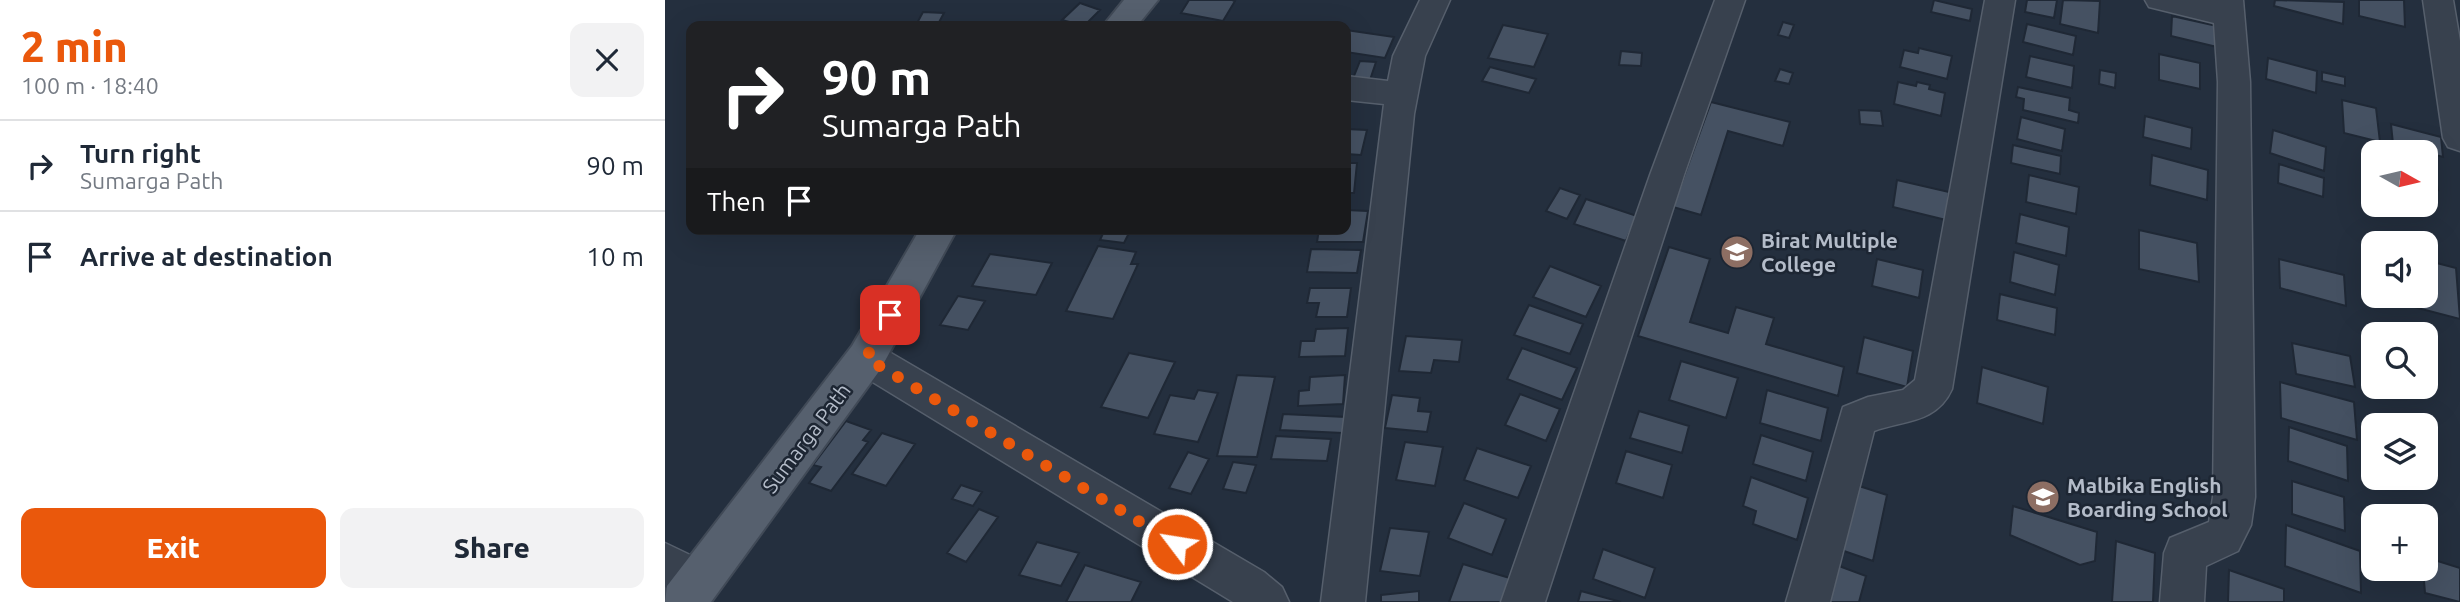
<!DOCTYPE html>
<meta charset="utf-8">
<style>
:root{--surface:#fff;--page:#f2f2f3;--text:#1f2937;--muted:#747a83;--line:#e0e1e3;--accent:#ea580c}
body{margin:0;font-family:Ubuntu,sans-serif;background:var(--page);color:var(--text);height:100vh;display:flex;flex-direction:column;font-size:26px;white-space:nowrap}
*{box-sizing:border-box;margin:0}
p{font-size:23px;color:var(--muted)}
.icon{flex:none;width:38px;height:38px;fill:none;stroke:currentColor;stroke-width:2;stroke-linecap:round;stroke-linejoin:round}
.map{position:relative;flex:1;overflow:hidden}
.panel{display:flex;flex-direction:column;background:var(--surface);width:665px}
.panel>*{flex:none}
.guide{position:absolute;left:21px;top:21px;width:665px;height:214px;border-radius:14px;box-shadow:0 7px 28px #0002;background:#202124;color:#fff;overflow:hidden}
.needle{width:46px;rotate:98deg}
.tools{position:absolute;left:1696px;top:140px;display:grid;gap:14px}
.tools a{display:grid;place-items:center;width:77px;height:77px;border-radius:14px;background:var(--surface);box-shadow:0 7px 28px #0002;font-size:35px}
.pin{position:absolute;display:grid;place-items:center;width:60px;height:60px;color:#fff;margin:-30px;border-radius:14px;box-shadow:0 4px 10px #0006}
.me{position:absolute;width:77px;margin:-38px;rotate:301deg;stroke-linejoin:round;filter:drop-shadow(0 0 5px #0008)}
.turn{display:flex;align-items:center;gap:24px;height:147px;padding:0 21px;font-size:32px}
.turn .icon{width:91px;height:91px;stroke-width:2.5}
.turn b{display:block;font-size:49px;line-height:60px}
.then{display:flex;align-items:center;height:66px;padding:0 21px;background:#0003;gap:14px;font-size:26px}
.round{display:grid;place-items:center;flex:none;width:74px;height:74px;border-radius:14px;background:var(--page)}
.headline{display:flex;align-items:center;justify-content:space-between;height:119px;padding:0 21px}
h1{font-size:42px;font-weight:800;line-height:52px;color:var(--accent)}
.cta{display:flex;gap:14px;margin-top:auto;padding:14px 21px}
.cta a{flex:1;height:80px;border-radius:14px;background:var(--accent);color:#fff;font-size:28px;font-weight:800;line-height:80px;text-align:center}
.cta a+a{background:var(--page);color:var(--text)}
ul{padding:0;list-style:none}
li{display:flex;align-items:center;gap:21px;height:91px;padding:0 21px;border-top:2px solid var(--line)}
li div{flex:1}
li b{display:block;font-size:26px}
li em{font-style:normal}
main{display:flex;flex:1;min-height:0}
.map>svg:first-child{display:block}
.building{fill:#455162;stroke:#1f2835;stroke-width:2}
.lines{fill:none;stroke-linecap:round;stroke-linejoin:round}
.minor-casing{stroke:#565f6c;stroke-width:3}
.major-casing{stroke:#414a57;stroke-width:4}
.minor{fill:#38414e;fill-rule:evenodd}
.major{fill:#56606e;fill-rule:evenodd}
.route{stroke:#ea580c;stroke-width:12;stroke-dasharray:0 21.6}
.labels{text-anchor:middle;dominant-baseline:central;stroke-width:5;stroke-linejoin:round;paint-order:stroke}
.poi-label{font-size:21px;font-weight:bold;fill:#b4bcc9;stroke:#1d2633;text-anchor:start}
.street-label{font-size:21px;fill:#b4bcc9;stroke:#1d2633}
</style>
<main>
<section class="panel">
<div class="headline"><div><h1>2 min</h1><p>100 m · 18:40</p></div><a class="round"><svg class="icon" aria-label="close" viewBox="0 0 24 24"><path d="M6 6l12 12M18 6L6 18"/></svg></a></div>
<ul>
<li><svg class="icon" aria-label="right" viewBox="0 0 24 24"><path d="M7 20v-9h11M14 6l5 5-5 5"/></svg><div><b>Turn right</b><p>Sumarga Path</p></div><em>90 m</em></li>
<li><svg class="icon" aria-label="arrive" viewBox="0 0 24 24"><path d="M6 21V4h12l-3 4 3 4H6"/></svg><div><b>Arrive at destination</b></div><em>10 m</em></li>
</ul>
<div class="cta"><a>Exit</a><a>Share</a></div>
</section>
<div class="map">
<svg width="1795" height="602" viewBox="0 0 1795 602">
<rect width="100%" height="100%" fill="#242f3e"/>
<path class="building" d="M 524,0 L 567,0 L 570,1 L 558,21 L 516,13 Z
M 1269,0 L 1307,9 L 1305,21 L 1266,12 Z
M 1362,0 L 1392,0 L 1389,18 L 1360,12 Z
M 1398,0 L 1435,1 L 1433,33 L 1395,24 Z
M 1610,0 L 1679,2 L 1678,24 L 1609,6 Z
M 1694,0 L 1739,0 L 1740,27 L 1694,16 Z
M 415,3 L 435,10 L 419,26 L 397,20 Z
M 258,12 L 279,13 L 272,26 L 251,25 Z
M 1507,16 L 1552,26 L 1552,47 L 1506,36 Z
M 1118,22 L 1129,25 L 1124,38 L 1113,35 Z
M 1362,24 L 1411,36 L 1408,55 L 1358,42 Z
M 838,25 L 883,34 L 869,67 L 823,58 Z
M 681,30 L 729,37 L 720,58 L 681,52 Z
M 1254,48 L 1287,56 L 1282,79 L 1235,67 L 1239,50 L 1253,53 Z
M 956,51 L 977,53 L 976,66 L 954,65 Z
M 1494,54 L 1535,63 L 1535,89 L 1494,80 Z
M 1365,56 L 1409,66 L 1407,88 L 1361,77 Z
M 1603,58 L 1652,71 L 1651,93 L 1601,79 Z
M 695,61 L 711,62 L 704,83 L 687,81 Z
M 825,67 L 871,79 L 864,93 L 817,81 Z
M 1115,69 L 1128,73 L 1124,84 L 1110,81 Z
M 1435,70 L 1451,73 L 1450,88 L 1434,84 Z
M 1657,72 L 1680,77 L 1680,86 L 1657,81 Z
M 1233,82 L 1251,86 L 1252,82 L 1265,85 L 1264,89 L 1280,93 L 1276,116 L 1229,104 Z
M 1353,87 L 1405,98 L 1404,110 L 1414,113 L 1413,123 L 1358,110 L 1359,99 L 1351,97 Z
M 1677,100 L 1711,108 L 1715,142 L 1679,133 Z
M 1046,102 L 1125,122 L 1118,146 L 1063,131 L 1036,215 L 1008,207 Z
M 1194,110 L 1216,111 L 1218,126 L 1195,124 Z
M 1480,116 L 1527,128 L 1526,149 L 1478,137 Z
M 1356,117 L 1400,129 L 1397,151 L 1352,139 Z
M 1726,124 L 1776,137 L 1778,157 L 1728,144 Z
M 681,129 L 702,130 L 696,155 L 681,154 Z
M 1608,130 L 1661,147 L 1659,171 L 1605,153 Z
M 1348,145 L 1396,156 L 1395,174 L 1346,163 Z
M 1487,155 L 1543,170 L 1542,200 L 1485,185 Z
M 681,163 L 692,163 L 689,193 L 681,193 Z
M 1760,163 L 1768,165 L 1773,190 L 1760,187 Z
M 1614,164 L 1659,178 L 1658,197 L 1613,183 Z
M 1364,175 L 1414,187 L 1411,214 L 1361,202 Z
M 1232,180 L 1284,192 L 1281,220 L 1228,207 Z
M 895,188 L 915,195 L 902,219 L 881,211 Z
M 921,199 L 972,216 L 961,241 L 909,224 Z
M 681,210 L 703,211 L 698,242 L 652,242 L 654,229 L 681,229 Z
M 1355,214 L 1404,227 L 1401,256 L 1351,243 Z
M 440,229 L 441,229 L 464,233 L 459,243 L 435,240 Z
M 1474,230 L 1532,243 L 1534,282 L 1474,269 Z
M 433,246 L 471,252 L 466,264 L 473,264 L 448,319 L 401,311 Z
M 1004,247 L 1045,259 L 1025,322 L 1063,333 L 1071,307 L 1109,318 L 1101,344 L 1179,367 L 1173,396 L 973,336 Z
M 646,249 L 696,250 L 692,273 L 642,272 Z
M 1349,252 L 1394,265 L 1390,295 L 1345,282 Z
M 325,254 L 387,263 L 371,295 L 307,286 Z
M 1212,259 L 1258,270 L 1254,298 L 1207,286 Z
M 1614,259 L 1679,275 L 1681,306 L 1615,288 Z
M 1760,260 L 1791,268 L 1795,319 L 1745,306 L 1744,296 L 1760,296 Z
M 885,266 L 936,286 L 921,317 L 868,297 Z
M 645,288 L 686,288 L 682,317 L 651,317 L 654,303 L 642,303 Z
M 1335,294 L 1392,308 L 1390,335 L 1332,320 Z
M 293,296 L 320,301 L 303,330 L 275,325 Z
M 864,305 L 918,324 L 905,354 L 849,335 Z
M 683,328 L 680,356 L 634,357 L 636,341 L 649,341 L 651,329 Z
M 741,336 L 797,340 L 794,362 L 769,360 L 766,373 L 734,371 Z
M 1199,337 L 1248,351 L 1242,387 L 1192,373 Z
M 1627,343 L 1685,356 L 1690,387 L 1631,374 Z
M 857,348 L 912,368 L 897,400 L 842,379 Z
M 464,353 L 510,362 L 483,418 L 436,407 Z
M 1016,361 L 1073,378 L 1061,418 L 1004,400 Z
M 1317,367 L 1383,387 L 1378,424 L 1312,403 Z
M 572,375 L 610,377 L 592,457 L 552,456 Z
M 680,375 L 678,404 L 633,406 L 634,391 L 644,390 L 645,377 Z
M 1615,382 L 1689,402 L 1692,440 L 1616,418 Z
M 533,390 L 553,393 L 533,442 L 489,434 L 505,395 L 529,399 Z
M 1102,390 L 1163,408 L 1156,441 L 1095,423 Z
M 855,394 L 895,409 L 881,441 L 840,425 Z
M 727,395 L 755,398 L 753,411 L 766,412 L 762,432 L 720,428 Z
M 974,411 L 1024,426 L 1017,453 L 965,438 Z
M 618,414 L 681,417 L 678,433 L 615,430 Z
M 181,421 L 206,430 L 198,440 L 203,442 L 166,491 L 144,483 L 156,467 L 148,465 Z
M 1624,427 L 1682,446 L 1683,481 L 1623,461 Z
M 217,433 L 250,444 L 221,486 L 187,474 Z
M 1096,435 L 1148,452 L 1141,481 L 1088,464 Z
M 611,436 L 666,439 L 662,461 L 606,459 Z
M 740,442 L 778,447 L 770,486 L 731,480 Z
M 812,448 L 866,466 L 853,498 L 799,480 Z
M 961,451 L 1007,465 L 998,498 L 951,483 Z
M 523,452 L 544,459 L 526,494 L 504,488 Z
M 1760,452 L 1764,452 L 1772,474 L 1760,473 Z
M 568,462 L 591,465 L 581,493 L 558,489 Z
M 1086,477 L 1143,498 L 1132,540 L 1088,524 L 1091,511 L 1078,506 Z
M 1627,481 L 1679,497 L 1680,531 L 1627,514 Z
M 296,485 L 317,492 L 308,506 L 287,499 Z
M 1191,485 L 1222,495 L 1208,561 L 1176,550 Z
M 799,503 L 841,519 L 827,555 L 783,538 Z
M 1348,506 L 1432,532 L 1430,561 L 1415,565 L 1345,535 Z
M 314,509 L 333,517 L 301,562 L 282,553 Z
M 1621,525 L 1695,551 L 1696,593 L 1620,566 Z
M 725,528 L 764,532 L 755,576 L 715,571 Z
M 1451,541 L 1490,553 L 1488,602 L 1447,602 Z
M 372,542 L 414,553 L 396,586 L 354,575 Z
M 938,549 L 990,568 L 980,598 L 928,579 Z
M 1760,557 L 1795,568 L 1795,602 L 1760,593 L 1758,569 L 1760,569 Z
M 798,564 L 848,579 L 841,602 L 784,602 Z
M 420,565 L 476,582 L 466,602 L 401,602 Z
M 1174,566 L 1201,576 L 1194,602 L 1164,602 Z
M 1564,570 L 1619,589 L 1619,602 L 1563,602 Z
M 754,591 L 754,602 L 716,602 L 716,595 Z
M 916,591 L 956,602 L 913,602 Z"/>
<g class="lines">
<defs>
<path id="minor" d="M 755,0 L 785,0 L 760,56 L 749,114 L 700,602 L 656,602 L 719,104 L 681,100 L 681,76 L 723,81 L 728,56 Z
M 1050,0 L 1080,0 L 1019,175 L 880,602 L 836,602 L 985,175 Z
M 1320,0 L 1350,0 L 1287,389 C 1272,423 1240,420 1209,431 L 1165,602 L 1121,602 L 1178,407 L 1203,397 L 1238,390 L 1250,380 Z
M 1480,0 L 1578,0 L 1585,82 L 1590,497 L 1586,525 L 1573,551 L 1541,566 L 1539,602 L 1495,602 L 1499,553 L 1505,538 L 1544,522 L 1548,497 L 1553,82 L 1549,23 L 1484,7 Z
M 1758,0 L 1788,0 L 1795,41 L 1795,151 L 1783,147 L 1778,138 Z
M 201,341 L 214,346 L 599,572 L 617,587 L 624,602 L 568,602 L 188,370 L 182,358 L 188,346 Z
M 0,543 L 48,566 L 54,581 L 48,596 L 32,602 L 0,587 Z"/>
<path id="major" d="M 459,0 L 493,0 L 472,26 L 438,26 Z
M 255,229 L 292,229 L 215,370 L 46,602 L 0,602 L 2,586 L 187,346 Z"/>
</defs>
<use href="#minor" class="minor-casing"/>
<use href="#major" class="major-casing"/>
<use href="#minor" class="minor"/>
<use href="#major" class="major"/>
</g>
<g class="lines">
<path class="route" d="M 225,315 L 201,358 L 512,544"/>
</g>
<defs>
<symbol id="school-disc" viewBox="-11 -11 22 22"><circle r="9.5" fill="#8d6e63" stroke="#1d2633"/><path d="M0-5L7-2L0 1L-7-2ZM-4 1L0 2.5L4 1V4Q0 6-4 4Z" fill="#fff"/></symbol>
</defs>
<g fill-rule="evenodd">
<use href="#school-disc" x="1053" y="233" width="38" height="38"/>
<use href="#school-disc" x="1359" y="478" width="38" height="38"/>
</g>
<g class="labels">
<g class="poi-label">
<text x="1096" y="240">Birat Multiple<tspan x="1096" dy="24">College</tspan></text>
<text x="1402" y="485">Malbika English<tspan x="1402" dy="24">Boarding School</tspan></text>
</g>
<g class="street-label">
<text transform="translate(141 438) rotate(-53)">Sumarga Path</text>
</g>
</g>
</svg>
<div class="tools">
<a><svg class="needle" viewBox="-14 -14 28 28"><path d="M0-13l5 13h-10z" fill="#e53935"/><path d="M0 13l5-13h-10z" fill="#747a83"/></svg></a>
<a><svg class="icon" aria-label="sound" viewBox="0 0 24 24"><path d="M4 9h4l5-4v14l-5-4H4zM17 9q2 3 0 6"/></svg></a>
<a><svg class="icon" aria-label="search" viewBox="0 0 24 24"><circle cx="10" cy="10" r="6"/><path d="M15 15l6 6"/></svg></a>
<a><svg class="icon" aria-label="layers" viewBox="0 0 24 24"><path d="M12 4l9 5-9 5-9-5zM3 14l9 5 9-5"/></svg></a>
<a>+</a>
</div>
<div class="pin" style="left:225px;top:315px;background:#d93025"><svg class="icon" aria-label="arrive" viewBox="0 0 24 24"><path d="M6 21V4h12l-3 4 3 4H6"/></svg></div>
<svg class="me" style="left:512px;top:544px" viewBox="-20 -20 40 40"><circle r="17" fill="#ea580c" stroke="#fff" stroke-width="3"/><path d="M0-11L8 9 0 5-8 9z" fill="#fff"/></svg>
<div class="guide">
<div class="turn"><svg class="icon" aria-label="right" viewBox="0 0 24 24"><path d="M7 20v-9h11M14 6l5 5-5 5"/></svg><div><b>90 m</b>Sumarga Path</div></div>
<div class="then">Then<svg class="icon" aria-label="arrive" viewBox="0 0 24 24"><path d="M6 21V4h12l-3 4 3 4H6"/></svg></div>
</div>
</div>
</main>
